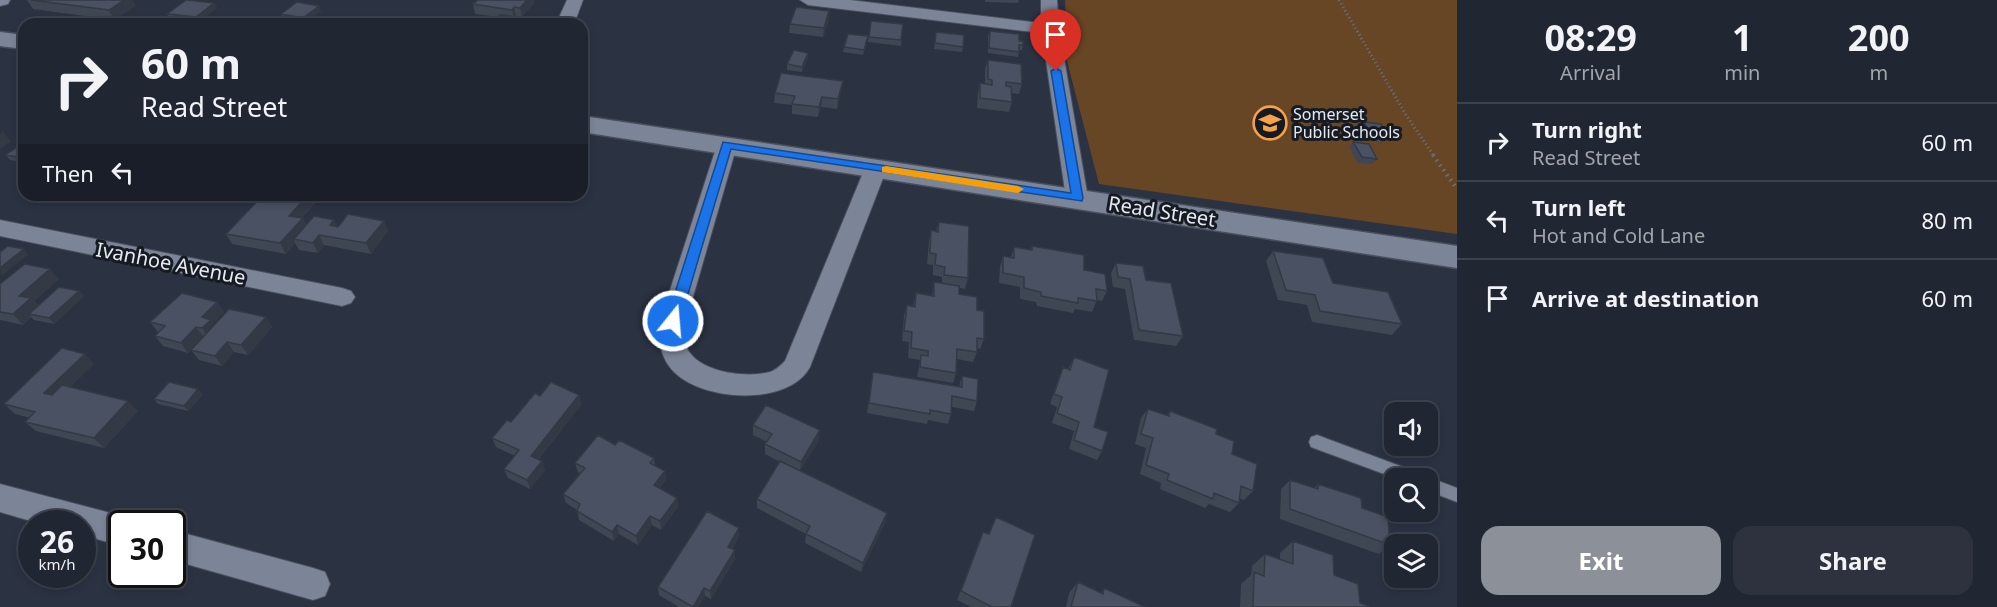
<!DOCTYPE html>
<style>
:root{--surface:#202632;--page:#2d323e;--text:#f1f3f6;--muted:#a2a5ac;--line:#3d434d;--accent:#8c9099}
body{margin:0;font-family:"Noto Sans",sans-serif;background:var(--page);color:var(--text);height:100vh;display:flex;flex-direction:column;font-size:22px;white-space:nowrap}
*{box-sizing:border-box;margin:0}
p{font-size:20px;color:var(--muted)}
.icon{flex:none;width:33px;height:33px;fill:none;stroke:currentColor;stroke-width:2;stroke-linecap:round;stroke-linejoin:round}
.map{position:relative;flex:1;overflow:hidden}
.side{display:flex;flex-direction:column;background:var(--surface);width:540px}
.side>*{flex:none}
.guide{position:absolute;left:18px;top:18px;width:570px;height:183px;border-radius:18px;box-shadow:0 3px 9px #0003,0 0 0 2px var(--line);background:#202632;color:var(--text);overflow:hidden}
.tools{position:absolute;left:1384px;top:402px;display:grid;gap:12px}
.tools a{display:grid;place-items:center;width:54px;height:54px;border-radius:12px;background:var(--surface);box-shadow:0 3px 9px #0003,0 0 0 2px var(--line);font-size:30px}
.speed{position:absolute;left:18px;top:510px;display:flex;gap:12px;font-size:30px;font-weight:700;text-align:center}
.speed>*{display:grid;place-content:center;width:78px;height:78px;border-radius:50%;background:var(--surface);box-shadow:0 3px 9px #0003,0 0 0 2px var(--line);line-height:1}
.speed small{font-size:15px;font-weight:400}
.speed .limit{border:3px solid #111;border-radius:9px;background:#fff;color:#111}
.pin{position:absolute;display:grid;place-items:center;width:51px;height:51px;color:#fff;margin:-62px -26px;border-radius:50% 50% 50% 0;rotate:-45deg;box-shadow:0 0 6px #0007}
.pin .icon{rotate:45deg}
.me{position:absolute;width:66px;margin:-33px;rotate:17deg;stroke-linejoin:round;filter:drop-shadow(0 0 4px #0008)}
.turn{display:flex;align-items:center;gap:21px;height:126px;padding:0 24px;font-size:27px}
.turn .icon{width:78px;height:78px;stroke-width:2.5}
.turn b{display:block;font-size:42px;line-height:51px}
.then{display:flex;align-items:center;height:57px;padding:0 24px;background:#0003;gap:12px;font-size:22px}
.eta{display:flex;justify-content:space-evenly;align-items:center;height:102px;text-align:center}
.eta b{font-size:36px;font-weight:700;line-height:42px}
.button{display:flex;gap:12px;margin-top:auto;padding:12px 24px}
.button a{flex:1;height:69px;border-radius:18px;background:var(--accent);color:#fff;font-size:24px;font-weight:700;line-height:69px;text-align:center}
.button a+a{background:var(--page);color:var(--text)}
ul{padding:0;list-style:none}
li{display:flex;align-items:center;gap:18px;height:78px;padding:0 24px;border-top:2px solid var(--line)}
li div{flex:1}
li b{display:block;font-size:22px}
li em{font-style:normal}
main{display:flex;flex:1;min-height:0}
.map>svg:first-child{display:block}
.green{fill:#674625}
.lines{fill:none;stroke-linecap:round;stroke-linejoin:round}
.service-casing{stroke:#494f5d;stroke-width:2}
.minor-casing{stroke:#494f5d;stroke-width:2}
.secondary-casing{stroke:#494f5d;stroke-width:3}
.path-far1{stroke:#6c7281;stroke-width:3;stroke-dasharray:1 3;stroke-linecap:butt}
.path{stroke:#6c7281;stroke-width:4;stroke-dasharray:1.5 4.5;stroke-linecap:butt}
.service{fill:#7c8598;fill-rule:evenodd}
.minor{fill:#7c8598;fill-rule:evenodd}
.secondary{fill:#7c8598;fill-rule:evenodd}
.wall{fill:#3f4654}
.shaded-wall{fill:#333945}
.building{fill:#495162;stroke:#333945;stroke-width:1.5}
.route{fill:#1a73e8;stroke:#114b97;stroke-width:1.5}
.slow{fill:#f59e0b}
.labels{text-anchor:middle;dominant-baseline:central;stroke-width:6;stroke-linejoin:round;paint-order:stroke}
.far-poi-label{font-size:16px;fill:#e4e9f4;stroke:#161a21;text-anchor:start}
.street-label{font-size:20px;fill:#e4e9f4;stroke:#161a21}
</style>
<main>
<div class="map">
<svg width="1457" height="607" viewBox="0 0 1457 607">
<rect width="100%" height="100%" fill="#2b3242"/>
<path class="green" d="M 1065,0 L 1457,0 L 1457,234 L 1099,184 L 1067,61 Z"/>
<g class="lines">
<defs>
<path id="service" d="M 1317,435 L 1419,473 L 1421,478 L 1395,478 L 1311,447 L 1309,442 L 1311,437 Z
M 1428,477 L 1457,488 L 1457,502 L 1428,491 L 1428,478 L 1423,478 Z"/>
<path id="minor" d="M 0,0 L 10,0 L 8,4 L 0,6 Z
M 567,0 L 583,0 L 574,24 L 556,24 Z
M 800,0 L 850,0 L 1041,23 L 1041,0 L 1057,0 L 1059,29 L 1088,198 L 1085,203 L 1077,205 L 1069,203 L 1066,198 L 1042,33 L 808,5 Z
M 727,139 L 734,141 L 737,145 L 686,321 C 686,330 683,346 690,353 C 705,373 747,378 770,372 C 776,370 781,365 785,361 L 865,168 L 868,163 L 876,161 L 884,163 L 887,168 L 810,367 C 787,409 693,401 669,366 C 659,352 659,337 660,321 L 717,145 L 720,141 Z
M 0,220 L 342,288 L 351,291 L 355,297 L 351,303 L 342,306 L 0,236 Z
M 0,484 L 122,516 L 133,520 L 135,524 L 122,524 L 122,546 L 82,535 L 82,524 L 41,524 L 0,512 Z
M 172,530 L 313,568 L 325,572 L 330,584 L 325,596 L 313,600 L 172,560 Z"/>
<path id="secondary" d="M 0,32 L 24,35 L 24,49 L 0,46 Z
M 582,116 L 1457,246 L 1457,268 L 582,132 Z"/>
</defs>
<use href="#service" class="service-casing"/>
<use href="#minor" class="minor-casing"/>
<use href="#secondary" class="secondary-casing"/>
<path class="path-far1" d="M 1339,0 L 1406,115 L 1434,156"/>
<path class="path" d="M 1433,155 L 1457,189"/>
<use href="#service" class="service"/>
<use href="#minor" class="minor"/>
<use href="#secondary" class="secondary"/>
</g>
<path class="wall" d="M 27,0 L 132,0 L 135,6 L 114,20 L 33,9 Z
M 985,0 L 1019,0 L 1018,3 L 985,2 Z
M 214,3 L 217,8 L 199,22 L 170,19 L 167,14 Z
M 534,3 L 522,17 L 515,17 L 523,18 L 524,23 L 523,24 L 494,24 L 493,22 L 498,17 L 475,14 L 473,4 Z
M 321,11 L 305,23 L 283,19 L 281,14 Z
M 829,20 L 823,37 L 789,33 L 790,24 Z
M 871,21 L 903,24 L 901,46 L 868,42 Z
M 990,31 L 1019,41 L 1023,45 L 1022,50 L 1019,50 L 1018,57 L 988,53 L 988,36 Z
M 936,32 L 963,47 L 962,52 L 934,49 Z
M 868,36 L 863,55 L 843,52 L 844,47 Z
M 808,58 L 802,72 L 787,70 L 787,64 Z
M 988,60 L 1022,84 L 1019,94 L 1011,93 L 1012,102 L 1009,112 L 977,108 L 978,93 L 980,83 L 985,84 L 985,69 Z
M 843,81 L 837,109 L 821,107 L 818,117 L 792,114 L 792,105 L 774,103 L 775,93 Z
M 1364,122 L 1388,137 L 1384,142 L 1367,140 L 1360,128 Z
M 24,142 L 24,162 L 10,160 L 6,155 Z
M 1353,142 L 1377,159 L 1373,164 L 1358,163 L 1349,147 Z
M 322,195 L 302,218 L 307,225 L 334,220 L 337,226 L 384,221 L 388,231 L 371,254 L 324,245 L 318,253 L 299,250 L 295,243 L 286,254 L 232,244 L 226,234 Z
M 335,195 L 390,195 L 385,202 Z
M 939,222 L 968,278 L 965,289 L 959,288 L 959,294 L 977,310 L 984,339 L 980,349 L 977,348 L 977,352 L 973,362 L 957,359 L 956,373 L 953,383 L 917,377 L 920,360 L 908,358 L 909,342 L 902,341 L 904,315 L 907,305 L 913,306 L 916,293 L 932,296 L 934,282 L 942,284 L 942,277 L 933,275 L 933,265 L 927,264 L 929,241 L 931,230 L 936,231 Z
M 1032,246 L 1084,270 L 1107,291 L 1102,301 L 1097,300 L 1092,312 L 1075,309 L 1073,313 L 1037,306 L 1036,302 L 1020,299 L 1020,287 L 999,283 L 1000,266 L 1003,256 L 1011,257 L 1014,247 L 1031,250 Z
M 1273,251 L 1333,283 L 1402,324 L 1392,335 L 1312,322 L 1307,305 L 1278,300 L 1266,261 Z
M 1116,263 L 1146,280 L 1183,336 L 1176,346 L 1134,340 L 1125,289 L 1113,287 L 1111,273 Z
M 59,279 L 34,301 L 39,306 L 79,291 L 84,296 L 54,324 L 34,320 L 31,317 L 23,325 L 0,320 L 0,284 Z
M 217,302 L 224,312 L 213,323 L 214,325 L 266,317 L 272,327 L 248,355 L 234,352 L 222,366 L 199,360 L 191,350 L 193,348 L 188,353 L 163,346 L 155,336 L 158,332 L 150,322 Z
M 1074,357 L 1094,427 L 1102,451 L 1097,460 L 1069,449 L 1074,431 L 1052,423 L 1057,407 L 1050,404 L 1059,377 L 1063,367 L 1068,369 Z
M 94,364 L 70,387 L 138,411 L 104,448 L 36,431 L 25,422 L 30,418 L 15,414 L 4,404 Z
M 873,372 L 959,387 L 962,376 L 977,401 L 974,411 L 952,407 L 951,414 L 948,424 L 928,420 L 927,424 L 867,413 Z
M 198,389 L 203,395 L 188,411 L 158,404 L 154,399 Z
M 579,395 L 581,405 L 539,459 L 545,470 L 530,489 L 508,478 L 504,469 L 515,456 L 496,447 L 492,438 L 511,422 L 540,396 Z
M 1148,409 L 1167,416 L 1170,411 L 1216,434 L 1232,454 L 1253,491 L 1244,500 L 1239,498 L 1239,503 L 1230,512 L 1209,504 L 1205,508 L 1160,489 L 1161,483 L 1140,474 L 1146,448 L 1135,444 L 1141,418 Z
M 753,425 L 819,440 L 800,471 L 887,513 L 885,523 L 861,572 L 805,543 L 806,534 L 757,508 L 757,499 L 780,462 L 765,454 L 765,444 L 767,442 L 753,435 Z
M 615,445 L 654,458 L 655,465 L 665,471 L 666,480 L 660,488 L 677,498 L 678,507 L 661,530 L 652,525 L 638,545 L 619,534 L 614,541 L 579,520 L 577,510 L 566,503 L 563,494 L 581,474 L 578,472 L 575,463 Z
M 1290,480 L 1314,488 L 1318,484 L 1362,508 L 1390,545 L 1379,554 L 1280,519 L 1281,489 Z
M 996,517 L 1011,607 L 971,607 L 957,600 L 979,541 L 983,532 L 988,534 Z
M 739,537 L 732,549 L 735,559 L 711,599 L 705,596 L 698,607 L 679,607 L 659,595 L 658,587 Z
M 1293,541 L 1334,575 L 1360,603 L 1369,607 L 1240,607 L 1241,584 L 1251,575 L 1252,566 L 1265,554 L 1280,559 L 1280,553 Z
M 1078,582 L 1101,593 L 1104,588 L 1145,607 L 1066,607 L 1069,593 Z"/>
<path class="shaded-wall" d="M 124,0 L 132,0 L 135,6 L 114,20 L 109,10 Z
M 527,0 L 534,0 L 534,3 L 522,17 L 520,8 Z
M 214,3 L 217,8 L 199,22 L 196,17 Z
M 319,6 L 321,11 L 305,23 L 303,18 Z
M 514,7 L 516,16 L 514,19 L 512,10 Z
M 829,11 L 829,20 L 823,37 L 824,28 Z
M 523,18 L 524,23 L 523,24 L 518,24 Z
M 808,53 L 808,58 L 802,72 L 802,67 Z
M 843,81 L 842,90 L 837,109 L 838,99 Z
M 822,97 L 821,107 L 818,117 L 819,107 Z
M 3,131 L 11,142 L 0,149 L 0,134 Z
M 308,195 L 322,195 L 295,226 L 289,216 Z
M 382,195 L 390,195 L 385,202 Z
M 303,218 L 308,228 L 294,239 L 295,243 L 286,254 L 280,243 Z
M 334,220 L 339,230 L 330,225 Z
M 384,221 L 388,231 L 371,254 L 366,243 Z
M 319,235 L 324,245 L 318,253 L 313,243 Z
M 24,249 L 28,255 L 1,276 L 0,268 Z
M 50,269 L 59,279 L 34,301 L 41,308 L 29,314 L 31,317 L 23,325 L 13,314 L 19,296 Z
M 79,291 L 84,296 L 54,324 L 49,318 Z
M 217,302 L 224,312 L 213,323 L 218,330 L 209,338 L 202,328 L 202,317 Z
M 266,317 L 272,327 L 248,355 L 241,345 Z
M 196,327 L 204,337 L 188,353 L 181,343 Z
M 227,342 L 234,352 L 222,366 L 215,356 Z
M 85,354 L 94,364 L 54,403 L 44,393 Z
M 198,389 L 203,395 L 188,411 L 184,406 Z
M 579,395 L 581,405 L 534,465 L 531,456 Z
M 128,401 L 138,411 L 104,448 L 94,438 Z
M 820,430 L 819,440 L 800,471 L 801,462 Z
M 542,461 L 545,470 L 530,489 L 527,480 Z
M 665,471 L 666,480 L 655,494 L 654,485 Z
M 677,498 L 678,507 L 661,530 L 660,521 Z
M 887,513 L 885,523 L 861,572 L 863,563 Z
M 650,516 L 652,525 L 638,545 L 636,536 Z
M 617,525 L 619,534 L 614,541 L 612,532 Z
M 739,528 L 739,537 L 728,555 L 728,547 Z
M 735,550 L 735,559 L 711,599 L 710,591 Z
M 704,588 L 705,596 L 698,607 L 693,607 Z"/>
<path class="building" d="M 31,0 L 124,0 L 109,10 Z
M 186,0 L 187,0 L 214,3 L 196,17 L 167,14 Z
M 478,0 L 527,0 L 520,8 L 514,7 L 512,10 L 473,4 Z
M 297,2 L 319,6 L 303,18 L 281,14 Z
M 796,7 L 829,11 L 824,28 L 790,24 Z
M 500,15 L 523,18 L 518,24 L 507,24 L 493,22 Z
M 871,21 L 903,24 L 901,40 L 869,37 Z
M 990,31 L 1019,34 L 1019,41 L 1023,41 L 1023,45 L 1019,45 L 1019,52 L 989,48 Z
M 936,32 L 964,35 L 963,47 L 935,43 Z
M 848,34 L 868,36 L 864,50 L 844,47 Z
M 794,50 L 808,53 L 802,67 L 787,64 Z
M 988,60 L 1021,64 L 1022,84 L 1006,82 L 1006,86 L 1011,87 L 1012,102 L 980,98 L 980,83 L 992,85 L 992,80 L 988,79 Z
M 781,73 L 843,81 L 838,99 L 822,97 L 819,107 L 792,104 L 795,96 L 775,93 Z
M 1364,122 L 1381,124 L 1388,137 L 1371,135 Z
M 24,142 L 24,157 L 23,158 L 6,155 Z
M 1353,142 L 1369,144 L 1377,159 L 1362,157 Z
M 263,195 L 308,195 L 289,216 L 303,218 L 280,243 L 226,234 Z
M 348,214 L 384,221 L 366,243 L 319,235 L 313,243 L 294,239 L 314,216 L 334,220 L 330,225 L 338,227 Z
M 939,222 L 969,226 L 968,278 L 944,275 L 945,267 L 935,265 L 936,254 L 930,253 L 931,230 L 938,232 Z
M 8,246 L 24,249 L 0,268 L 0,252 Z
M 1032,246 L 1084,255 L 1084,270 L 1105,274 L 1107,291 L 1096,289 L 1097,301 L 1078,298 L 1078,303 L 1041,296 L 1041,292 L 1024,288 L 1024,277 L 1003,273 L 1003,256 L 1014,258 L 1014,247 L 1032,250 Z
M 1273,251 L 1323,258 L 1333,283 L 1388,292 L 1402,324 L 1320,311 L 1315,295 L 1286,290 Z
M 1116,263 L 1143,266 L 1146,280 L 1171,283 L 1183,336 L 1139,330 L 1130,279 L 1118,277 Z
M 25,264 L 50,269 L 19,296 L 31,298 L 13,314 L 0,312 L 0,284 Z
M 934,282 L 959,286 L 959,294 L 977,297 L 977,310 L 984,311 L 984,339 L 977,338 L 977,352 L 957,349 L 956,373 L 920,367 L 921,355 L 928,356 L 928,351 L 911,348 L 912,332 L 904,331 L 907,305 L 915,307 L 916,293 L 934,296 Z
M 59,287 L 79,291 L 49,318 L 29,314 Z
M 182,293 L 217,302 L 202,317 L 211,320 L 202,328 L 196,327 L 181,343 L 155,336 L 165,326 L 150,322 Z
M 229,309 L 266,317 L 241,345 L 227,342 L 215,356 L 191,350 Z
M 62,348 L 85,354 L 44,393 L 52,395 L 62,385 L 128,401 L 94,438 L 25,422 L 35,412 L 4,404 Z
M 1074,357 L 1109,370 L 1094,427 L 1108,432 L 1102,451 L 1074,440 L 1079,422 L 1057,413 L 1062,397 L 1054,394 L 1063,367 L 1070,370 Z
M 873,372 L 962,387 L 962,376 L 978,379 L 977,401 L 952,396 L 951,414 L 930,410 L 930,414 L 869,403 Z
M 169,382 L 198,389 L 184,406 L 154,399 Z
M 551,382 L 579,395 L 531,456 L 542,461 L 527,480 L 504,469 L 519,450 L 492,438 L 507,420 L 511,422 L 535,393 L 540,396 Z
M 766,405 L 820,430 L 801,462 L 765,444 L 772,434 L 753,425 Z
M 1148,409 L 1169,416 L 1170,411 L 1217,429 L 1216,434 L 1234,441 L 1232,454 L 1257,464 L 1253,491 L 1241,486 L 1239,503 L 1214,493 L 1213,499 L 1167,480 L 1169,474 L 1146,465 L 1153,438 L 1141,434 Z
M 598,435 L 615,445 L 619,440 L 654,458 L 650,463 L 665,471 L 654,485 L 677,498 L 660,521 L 650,516 L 636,536 L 617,525 L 612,532 L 577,511 L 580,504 L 563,494 L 585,468 L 575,463 Z
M 780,461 L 887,513 L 863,563 L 806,534 L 810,526 L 757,499 Z
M 1290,480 L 1318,489 L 1318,484 L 1361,498 L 1362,508 L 1388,517 L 1390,545 L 1290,509 Z
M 707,511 L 739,528 L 728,547 L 735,550 L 710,591 L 704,588 L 693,607 L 658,587 Z
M 996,517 L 1035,535 L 1011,607 L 992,607 L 961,591 L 983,532 L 989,534 Z
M 1293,541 L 1333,555 L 1334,575 L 1358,584 L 1360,603 L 1369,606 L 1369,607 L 1253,607 L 1254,572 L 1264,576 L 1265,554 L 1293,564 Z
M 1078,582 L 1103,594 L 1104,588 L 1145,607 L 1071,607 Z"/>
<path class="route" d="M 1056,68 L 1061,71 L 1083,198 L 1082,201 L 731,149 L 680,321 L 673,326 L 668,324 L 666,321 L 723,142 L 1071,193 L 1051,71 Z"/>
<path class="slow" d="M 886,166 L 1018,186 L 1024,189 L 1018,193 L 882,172 L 882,167 Z"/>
<defs>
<symbol id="school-ring" viewBox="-11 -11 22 22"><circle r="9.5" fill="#161a21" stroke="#f7a149" stroke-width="1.5"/><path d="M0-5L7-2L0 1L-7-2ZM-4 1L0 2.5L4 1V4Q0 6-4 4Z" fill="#f7a149"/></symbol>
</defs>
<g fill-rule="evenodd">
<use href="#school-ring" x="1251" y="104" width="38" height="38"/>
</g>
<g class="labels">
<g class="far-poi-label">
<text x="1293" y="114">Somerset<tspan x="1293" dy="18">Public Schools</tspan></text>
</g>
<g class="street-label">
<text transform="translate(1162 211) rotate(9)">Read Street</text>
<text transform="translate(171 263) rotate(11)">Ivanhoe Avenue</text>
</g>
</g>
</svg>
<div class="tools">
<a><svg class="icon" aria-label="sound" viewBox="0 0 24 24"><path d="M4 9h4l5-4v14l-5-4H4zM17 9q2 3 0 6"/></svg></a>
<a><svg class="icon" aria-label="search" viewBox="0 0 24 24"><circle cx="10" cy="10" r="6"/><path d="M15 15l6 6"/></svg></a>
<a><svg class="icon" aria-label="layers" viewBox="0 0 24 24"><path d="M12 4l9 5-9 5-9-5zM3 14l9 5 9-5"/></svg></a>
</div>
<div class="speed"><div>26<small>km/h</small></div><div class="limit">30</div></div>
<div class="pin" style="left:1056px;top:71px;background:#d93025"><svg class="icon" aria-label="arrive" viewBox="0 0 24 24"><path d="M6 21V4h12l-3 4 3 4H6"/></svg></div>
<svg class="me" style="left:673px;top:321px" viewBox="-20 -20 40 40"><circle r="17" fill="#1a73e8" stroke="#fff" stroke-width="3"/><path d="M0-11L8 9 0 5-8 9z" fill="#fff"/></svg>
<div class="guide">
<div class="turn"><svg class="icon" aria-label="right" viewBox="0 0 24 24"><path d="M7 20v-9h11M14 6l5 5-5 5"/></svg><div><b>60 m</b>Read Street</div></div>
<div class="then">Then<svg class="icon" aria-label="left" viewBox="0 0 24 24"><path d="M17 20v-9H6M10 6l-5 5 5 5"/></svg></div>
</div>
</div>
<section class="side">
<div class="eta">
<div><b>08:29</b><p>Arrival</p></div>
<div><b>1</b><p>min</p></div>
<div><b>200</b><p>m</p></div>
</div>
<ul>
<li><svg class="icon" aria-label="right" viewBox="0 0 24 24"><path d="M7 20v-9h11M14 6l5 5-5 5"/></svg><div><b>Turn right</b><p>Read Street</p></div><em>60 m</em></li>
<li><svg class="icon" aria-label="left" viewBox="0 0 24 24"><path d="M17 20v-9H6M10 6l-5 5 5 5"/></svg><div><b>Turn left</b><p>Hot and Cold Lane</p></div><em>80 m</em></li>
<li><svg class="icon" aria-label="arrive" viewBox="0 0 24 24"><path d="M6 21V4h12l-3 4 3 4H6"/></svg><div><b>Arrive at destination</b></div><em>60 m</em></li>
</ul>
<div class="button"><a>Exit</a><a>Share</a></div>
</section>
</main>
